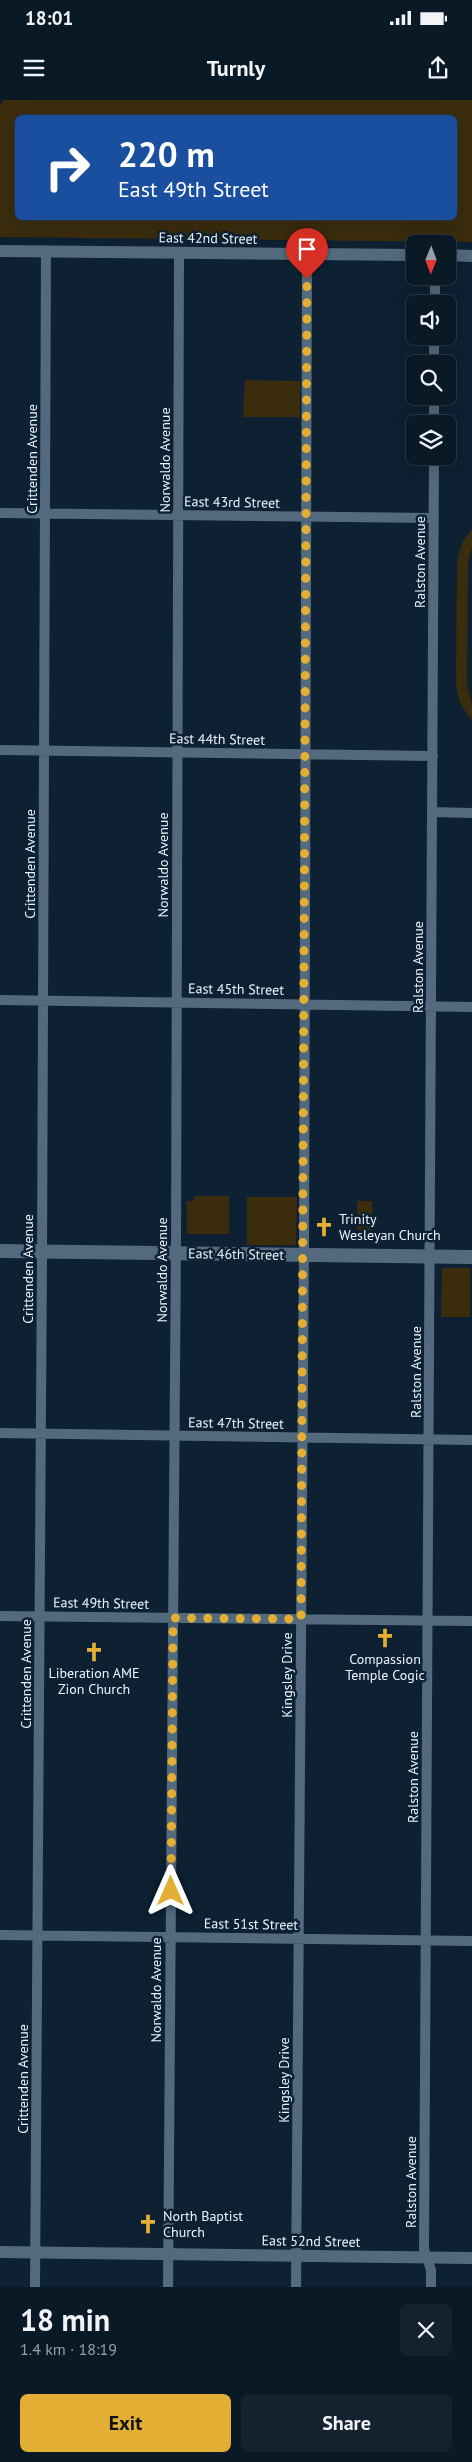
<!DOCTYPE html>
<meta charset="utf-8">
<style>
:root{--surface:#0a1926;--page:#13222e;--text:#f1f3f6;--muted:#99a0a7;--line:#2a3843;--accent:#e2af34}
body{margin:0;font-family:"PT Sans",sans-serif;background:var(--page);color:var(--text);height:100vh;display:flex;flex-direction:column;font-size:19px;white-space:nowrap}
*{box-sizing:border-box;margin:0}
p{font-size:16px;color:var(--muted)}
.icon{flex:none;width:28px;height:28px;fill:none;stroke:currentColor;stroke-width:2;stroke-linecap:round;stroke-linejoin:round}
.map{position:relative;height:2187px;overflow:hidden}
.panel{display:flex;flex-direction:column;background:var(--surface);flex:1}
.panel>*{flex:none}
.guide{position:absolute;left:15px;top:15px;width:442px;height:105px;border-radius:8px;box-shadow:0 5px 20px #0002,0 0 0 1px var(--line);background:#1a4fa0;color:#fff;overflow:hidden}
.needle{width:32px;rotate:181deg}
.controls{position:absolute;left:406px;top:135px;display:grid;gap:10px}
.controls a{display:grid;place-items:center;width:50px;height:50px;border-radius:8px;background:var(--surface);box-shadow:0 5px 20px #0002,0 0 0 1px var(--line);font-size:25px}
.pin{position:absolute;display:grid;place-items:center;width:42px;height:42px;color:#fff;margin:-51px -21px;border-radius:50% 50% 50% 0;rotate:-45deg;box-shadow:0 0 5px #0007}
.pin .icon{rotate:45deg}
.me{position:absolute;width:55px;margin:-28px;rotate:0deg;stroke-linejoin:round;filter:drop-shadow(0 0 4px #0008)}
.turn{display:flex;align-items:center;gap:18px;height:105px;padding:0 20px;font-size:22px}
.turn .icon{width:65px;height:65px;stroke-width:2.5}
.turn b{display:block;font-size:35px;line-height:42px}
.round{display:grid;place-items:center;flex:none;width:52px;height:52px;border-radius:8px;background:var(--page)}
.overview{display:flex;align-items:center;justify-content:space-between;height:85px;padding:0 20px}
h1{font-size:30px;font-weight:600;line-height:38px}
.cta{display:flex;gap:10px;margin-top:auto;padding:10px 20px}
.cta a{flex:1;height:58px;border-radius:8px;background:var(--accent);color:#111;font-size:20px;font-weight:600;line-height:58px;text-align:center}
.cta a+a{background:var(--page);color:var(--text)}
.status{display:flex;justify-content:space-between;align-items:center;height:35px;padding:0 25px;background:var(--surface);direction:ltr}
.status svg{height:14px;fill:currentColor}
header{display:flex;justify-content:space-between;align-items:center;height:65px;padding:0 20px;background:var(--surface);font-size:22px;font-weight:600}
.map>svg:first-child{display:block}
.green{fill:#3a2c0d;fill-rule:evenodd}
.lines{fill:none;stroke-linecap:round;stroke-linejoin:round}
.minor{stroke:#53697d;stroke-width:10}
.tertiary{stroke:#53697d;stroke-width:12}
.secondary{stroke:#53697d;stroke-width:14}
.route{stroke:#e2af34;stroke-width:9;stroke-dasharray:0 16.2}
.labels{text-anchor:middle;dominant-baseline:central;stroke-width:5;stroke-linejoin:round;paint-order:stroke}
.street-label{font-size:14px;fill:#e9f4fd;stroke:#0d2132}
.poi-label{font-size:14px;fill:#e9f4fd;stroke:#0d2132;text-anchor:start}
</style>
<div class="status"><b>18:01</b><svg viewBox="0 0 49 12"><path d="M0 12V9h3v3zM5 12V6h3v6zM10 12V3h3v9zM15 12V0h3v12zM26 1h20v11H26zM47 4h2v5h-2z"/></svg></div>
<header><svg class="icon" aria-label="menu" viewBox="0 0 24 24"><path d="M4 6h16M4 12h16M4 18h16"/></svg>Turnly<svg class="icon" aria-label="share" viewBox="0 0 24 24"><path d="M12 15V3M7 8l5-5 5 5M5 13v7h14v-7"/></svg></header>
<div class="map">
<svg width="472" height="2187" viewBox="0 0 472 2187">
<rect width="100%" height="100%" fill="#0d2132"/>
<path class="green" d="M 4,0 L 472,0 L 472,142 L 0,137 L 0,5 ZM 18,18 L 455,18 L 455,118 L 18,118 Z
M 245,280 L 300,281 L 300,317 L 243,317 Z
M 472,429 L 472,447 L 468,461 L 467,584 L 472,604 L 472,621 L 460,603 L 456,586 L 457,461 L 463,441 Z
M 194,1096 L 229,1096 L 229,1134 L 187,1134 L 187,1101 L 194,1101 Z
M 247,1097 L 297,1097 L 296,1145 L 247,1145 Z
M 357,1101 L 372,1101 L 373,1130 L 357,1131 Z
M 442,1168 L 470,1168 L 470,1217 L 441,1217 Z"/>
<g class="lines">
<path class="minor" d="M 435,204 L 435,176
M 434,264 L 434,236
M 434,324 L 434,296
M 0,413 L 434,418
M 0,650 L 433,656
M 432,712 L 472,713
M 0,900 L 472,907
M 0,1333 L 472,1340
M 0,1516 L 472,1521
M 0,1835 L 472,1841
M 35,2187 L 42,1160 L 46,151
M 168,2187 L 176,1142 L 179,153
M 296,2187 L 304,1146 L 307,154
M 431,2187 L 431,2170 L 424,2149 L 434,356"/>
<path class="tertiary" d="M 0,151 L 415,155
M 448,155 L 472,156
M 0,2152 L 472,2158"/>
<path class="secondary" d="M 0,1151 L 472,1157"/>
</g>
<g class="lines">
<path class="route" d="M 171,1791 L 173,1518 L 301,1519 L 307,179"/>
</g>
<defs>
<symbol id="church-bare" viewBox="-9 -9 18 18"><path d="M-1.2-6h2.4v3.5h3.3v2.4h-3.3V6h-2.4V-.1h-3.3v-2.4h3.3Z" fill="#e2af34" stroke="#0d2132" stroke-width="2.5" paint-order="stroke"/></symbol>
</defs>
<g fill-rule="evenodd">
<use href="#church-bare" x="310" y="1113" width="28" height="28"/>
<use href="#church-bare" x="371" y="1524" width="28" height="28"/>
<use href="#church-bare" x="80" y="1538" width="28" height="28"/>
<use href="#church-bare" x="134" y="2110" width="28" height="28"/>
</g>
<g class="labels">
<g class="street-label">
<text transform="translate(208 138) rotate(1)">East 42nd Street</text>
<text transform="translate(32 359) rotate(-90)">Crittenden Avenue</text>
<text transform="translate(165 360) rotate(-90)">Norwaldo Avenue</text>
<text transform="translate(232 402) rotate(1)">East 43rd Street</text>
<text transform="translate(420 462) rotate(-90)">Ralston Avenue</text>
<text transform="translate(217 639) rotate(1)">East 44th Street</text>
<text transform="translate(30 764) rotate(-90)">Crittenden Avenue</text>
<text transform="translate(163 765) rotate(-90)">Norwaldo Avenue</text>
<text transform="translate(418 867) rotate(-90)">Ralston Avenue</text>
<text transform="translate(236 889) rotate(1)">East 45th Street</text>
<text transform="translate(236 1154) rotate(1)">East 46th Street</text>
<text transform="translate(28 1169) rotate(-90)">Crittenden Avenue</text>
<text transform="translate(162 1170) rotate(-90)">Norwaldo Avenue</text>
<text transform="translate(416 1272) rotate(-90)">Ralston Avenue</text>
<text transform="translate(236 1323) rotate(1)">East 47th Street</text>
<text transform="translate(101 1503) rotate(1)">East 49th Street</text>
<text transform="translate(26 1574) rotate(-90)">Crittenden Avenue</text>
<text transform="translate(287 1575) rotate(-90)">Kingsley Drive</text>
<text transform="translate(413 1677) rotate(-90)">Ralston Avenue</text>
<text transform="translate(251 1824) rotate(1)">East 51st Street</text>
<text transform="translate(156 1890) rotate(-90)">Norwaldo Avenue</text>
<text transform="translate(23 1979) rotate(-90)">Crittenden Avenue</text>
<text transform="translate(284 1980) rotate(-90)">Kingsley Drive</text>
<text transform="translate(411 2082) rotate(-90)">Ralston Avenue</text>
<text transform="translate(311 2141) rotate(1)">East 52nd Street</text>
</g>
<g class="poi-label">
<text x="339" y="1119">Trinity<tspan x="339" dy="16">Wesleyan Church</tspan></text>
<text x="385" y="1559" text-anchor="middle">Compassion<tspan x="385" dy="16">Temple Cogic</tspan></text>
<text x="94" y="1573" text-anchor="middle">Liberation AME<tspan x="94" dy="16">Zion Church</tspan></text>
<text x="163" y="2116">North Baptist<tspan x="163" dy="16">Church</tspan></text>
</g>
</g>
</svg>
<div class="controls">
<a><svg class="needle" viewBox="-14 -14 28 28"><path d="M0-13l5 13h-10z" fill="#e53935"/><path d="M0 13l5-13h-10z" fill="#99a0a7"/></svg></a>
<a><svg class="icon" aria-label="sound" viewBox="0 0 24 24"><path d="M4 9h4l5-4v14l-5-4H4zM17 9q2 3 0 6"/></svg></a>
<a><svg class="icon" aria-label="search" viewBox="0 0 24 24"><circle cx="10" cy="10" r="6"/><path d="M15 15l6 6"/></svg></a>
<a><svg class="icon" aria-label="layers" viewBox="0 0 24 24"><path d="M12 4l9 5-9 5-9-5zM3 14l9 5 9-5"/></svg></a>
</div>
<div class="pin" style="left:307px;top:179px;background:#d93025"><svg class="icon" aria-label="arrive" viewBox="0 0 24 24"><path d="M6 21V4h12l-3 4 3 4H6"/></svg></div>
<svg class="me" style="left:171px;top:1791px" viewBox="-20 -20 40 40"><path d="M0-17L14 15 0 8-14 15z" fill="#e2af34" stroke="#fff" stroke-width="4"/></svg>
<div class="guide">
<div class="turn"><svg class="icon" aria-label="right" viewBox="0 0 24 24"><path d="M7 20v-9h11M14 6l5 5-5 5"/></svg><div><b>220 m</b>East 49th Street</div></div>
</div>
</div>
<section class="panel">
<div class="overview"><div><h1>18 min</h1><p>1.4 km · 18:19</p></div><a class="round"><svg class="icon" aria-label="close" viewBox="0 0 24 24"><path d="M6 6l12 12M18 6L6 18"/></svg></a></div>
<div class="cta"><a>Exit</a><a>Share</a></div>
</section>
